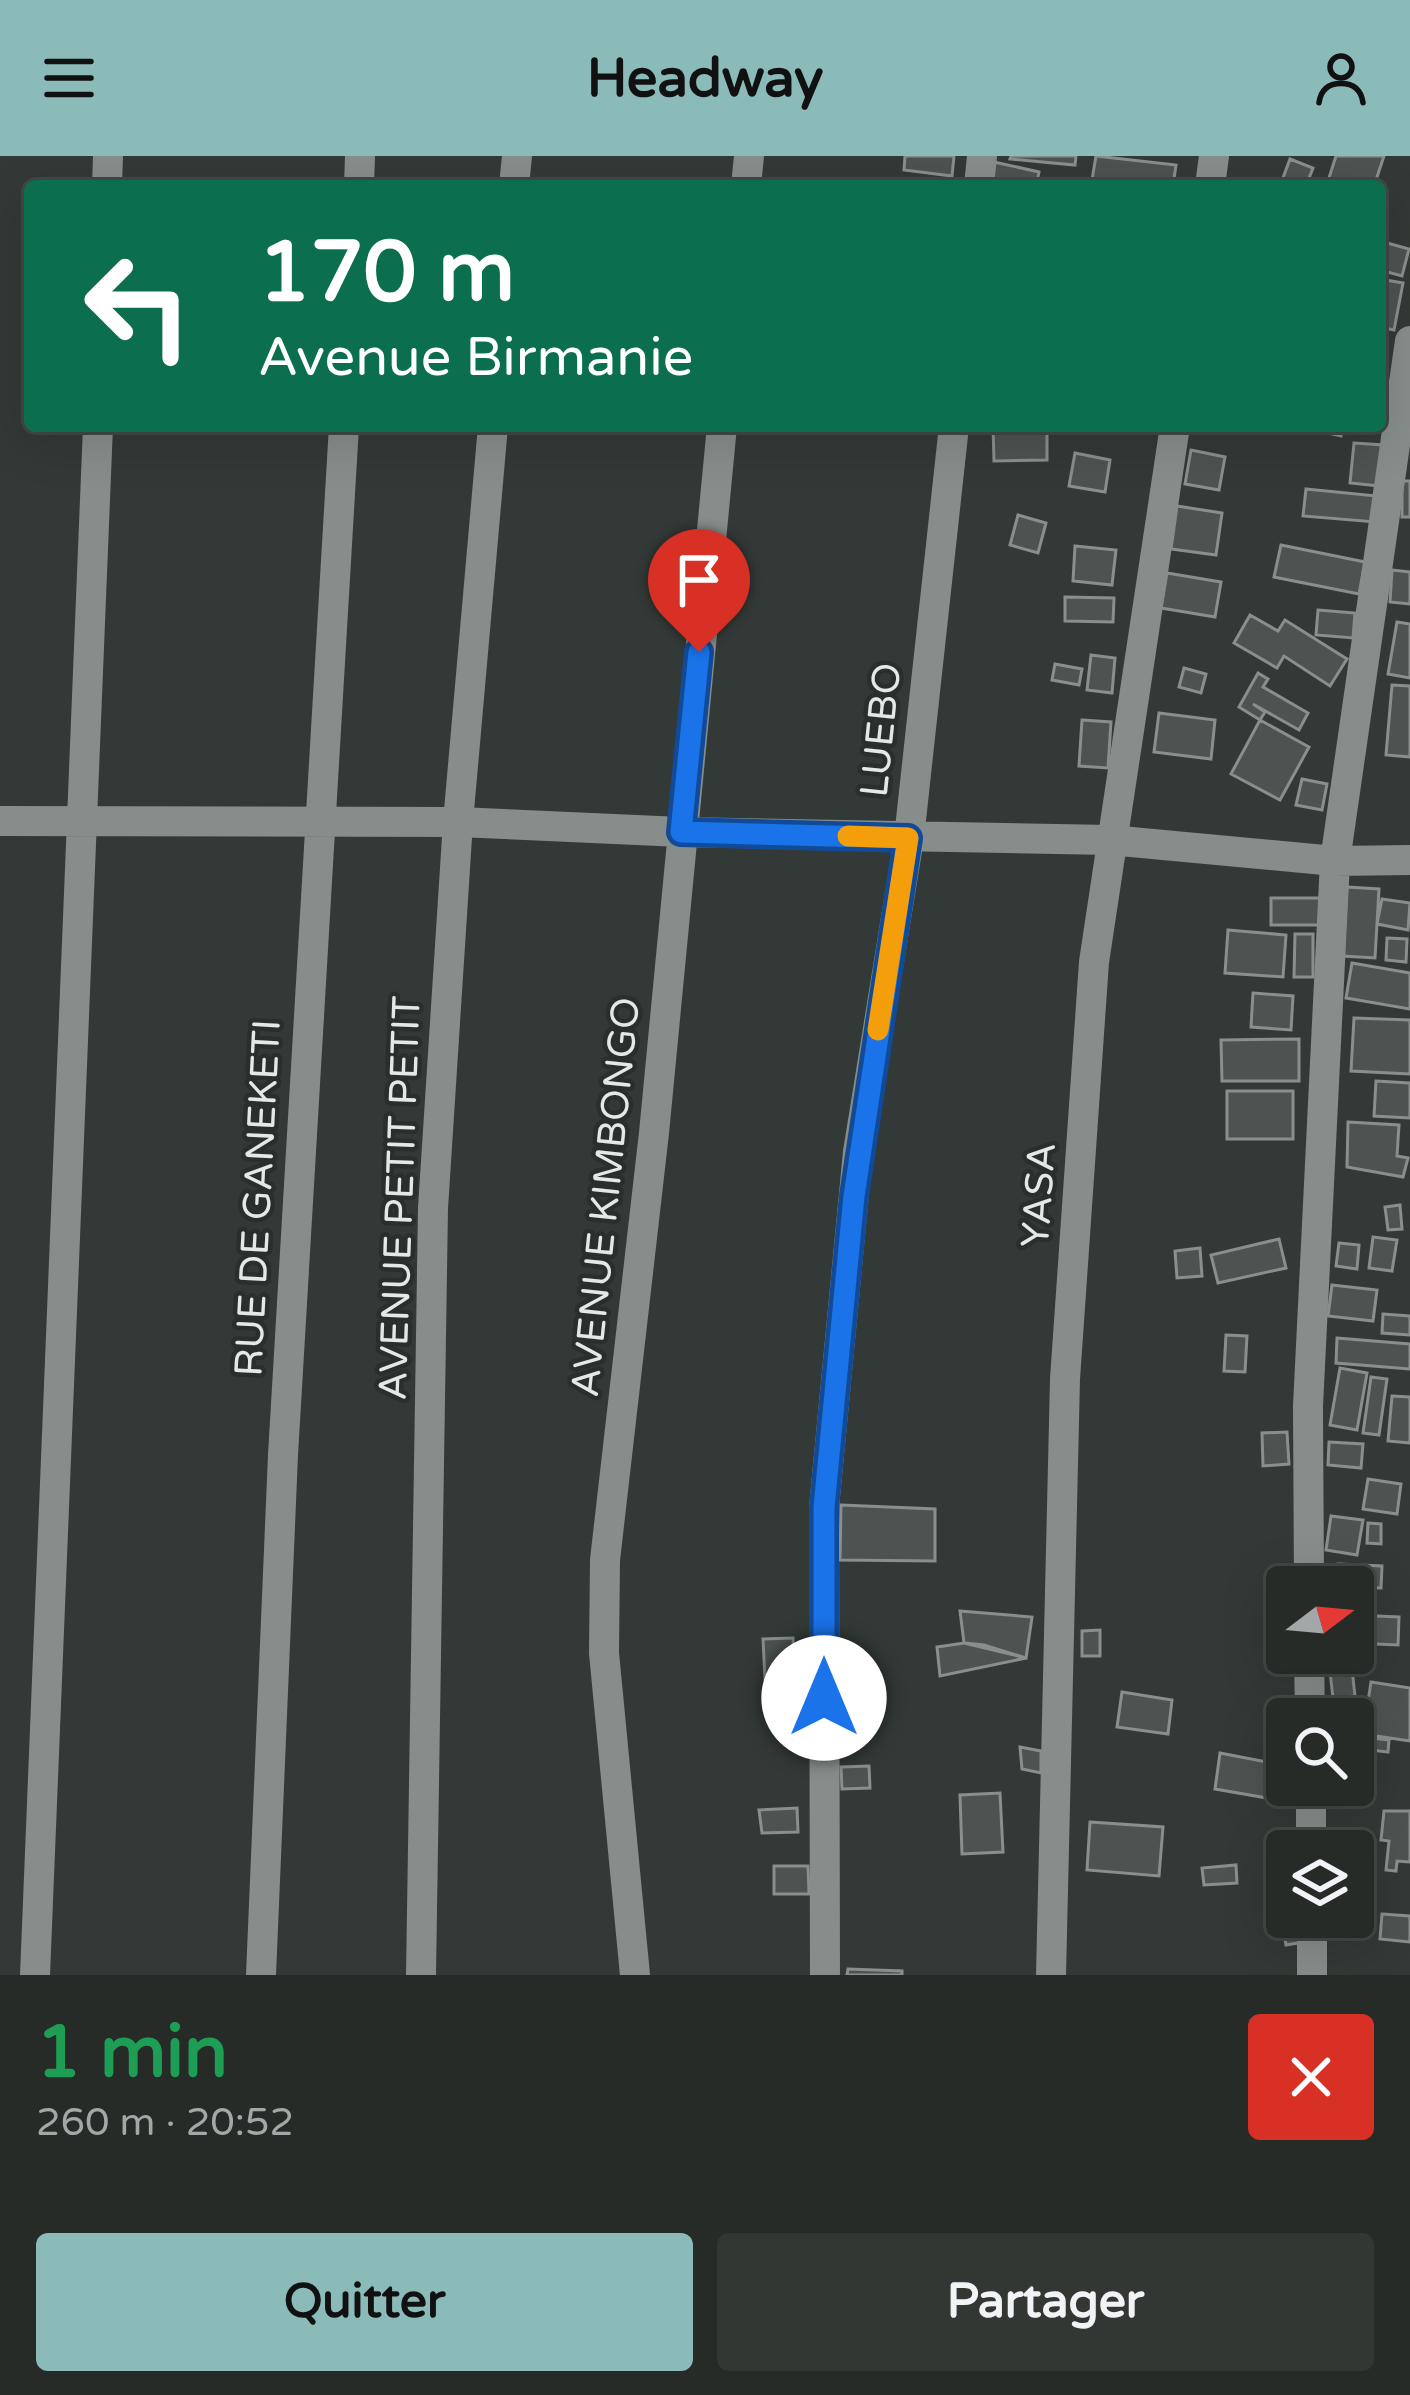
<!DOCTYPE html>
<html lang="fr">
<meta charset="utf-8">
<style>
:root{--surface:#262b28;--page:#323734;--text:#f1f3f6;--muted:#a4a7a8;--line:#424745;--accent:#8bbbb9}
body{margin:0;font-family:"Varela Round",sans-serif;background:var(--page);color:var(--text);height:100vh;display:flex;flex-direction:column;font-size:45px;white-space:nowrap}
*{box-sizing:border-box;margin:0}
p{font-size:39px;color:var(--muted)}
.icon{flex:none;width:66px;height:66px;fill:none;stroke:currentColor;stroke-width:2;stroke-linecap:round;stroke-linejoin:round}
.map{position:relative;height:1819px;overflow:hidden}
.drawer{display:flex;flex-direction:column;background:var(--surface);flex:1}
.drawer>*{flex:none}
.guide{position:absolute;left:24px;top:24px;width:1362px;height:252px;border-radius:12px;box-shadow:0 12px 48px #0002,0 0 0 3px var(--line);background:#0b6e4f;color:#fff;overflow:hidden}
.needle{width:78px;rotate:74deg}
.fabs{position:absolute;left:1266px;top:1410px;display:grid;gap:24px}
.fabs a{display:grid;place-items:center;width:108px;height:108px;border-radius:12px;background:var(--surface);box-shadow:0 12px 48px #0002,0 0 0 3px var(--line);font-size:60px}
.pin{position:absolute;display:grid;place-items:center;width:102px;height:102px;color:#fff;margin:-123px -51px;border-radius:50% 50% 50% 0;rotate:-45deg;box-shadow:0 0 12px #0007}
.pin .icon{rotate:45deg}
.me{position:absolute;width:132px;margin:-66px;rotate:0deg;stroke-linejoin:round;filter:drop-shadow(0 0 9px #0008)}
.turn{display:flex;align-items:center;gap:42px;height:252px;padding:0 36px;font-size:54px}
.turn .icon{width:156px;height:156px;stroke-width:2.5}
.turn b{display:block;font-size:84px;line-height:102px}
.round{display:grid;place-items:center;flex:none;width:126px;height:126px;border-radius:12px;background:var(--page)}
.headline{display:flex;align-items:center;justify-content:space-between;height:204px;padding:0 36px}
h1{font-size:72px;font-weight:700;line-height:90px;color:#1e9e55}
.button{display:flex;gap:24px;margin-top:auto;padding:24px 36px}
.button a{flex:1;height:138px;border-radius:12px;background:var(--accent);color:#111;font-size:48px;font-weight:700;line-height:138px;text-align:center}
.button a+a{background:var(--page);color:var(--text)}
header{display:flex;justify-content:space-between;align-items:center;height:156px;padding:0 36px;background:var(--accent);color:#111;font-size:54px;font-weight:700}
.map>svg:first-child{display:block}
.building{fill:#4d5350;stroke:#888f8c;stroke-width:3}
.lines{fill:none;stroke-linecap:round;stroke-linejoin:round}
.minor{stroke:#868d8a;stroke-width:30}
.route-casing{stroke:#114b97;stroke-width:30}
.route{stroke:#1a73e8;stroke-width:21}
.slow{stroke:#f59e0b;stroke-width:21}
.labels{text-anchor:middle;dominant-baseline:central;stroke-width:9;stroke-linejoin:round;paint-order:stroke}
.street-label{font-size:39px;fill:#e4e8e6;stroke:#292f2c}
</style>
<header><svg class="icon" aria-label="menu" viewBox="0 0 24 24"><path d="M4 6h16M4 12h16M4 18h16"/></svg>Headway<svg class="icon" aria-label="person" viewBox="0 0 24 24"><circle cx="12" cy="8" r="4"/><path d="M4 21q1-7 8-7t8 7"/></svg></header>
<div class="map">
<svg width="1410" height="1819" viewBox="0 0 1410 1819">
<rect width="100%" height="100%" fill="#333936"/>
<path class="building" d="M 905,0 L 954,0 L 952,20 L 904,14 Z
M 1011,0 L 1076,0 L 1075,9 L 1010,3 Z
M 1096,0 L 1176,9 L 1173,30 L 1133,30 L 1092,24 Z
M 1336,0 L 1384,0 L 1374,30 L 1327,28 Z
M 1290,3 L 1313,12 L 1306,30 L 1280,30 Z
M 994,6 L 1039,16 L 1036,30 L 990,24 Z
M 1380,85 L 1409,93 L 1402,120 L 1380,114 Z
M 1380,123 L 1403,127 L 1394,174 L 1380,171 Z
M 993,270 L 1047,270 L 1047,304 L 994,305 Z
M 1297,270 L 1343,270 L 1341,280 Z
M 1354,287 L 1383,289 L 1380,330 L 1350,327 Z
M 1191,294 L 1225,301 L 1219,334 L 1185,328 Z
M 1075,297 L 1110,304 L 1105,336 L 1069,330 Z
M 1402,325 L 1410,325 L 1410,361 L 1402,361 Z
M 1306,333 L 1377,340 L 1375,366 L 1303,360 Z
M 1177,350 L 1222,357 L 1216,399 L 1171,393 Z
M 1018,359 L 1046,367 L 1038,397 L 1010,389 Z
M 1281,389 L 1365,406 L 1359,438 L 1274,421 Z
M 1075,390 L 1116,394 L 1112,429 L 1073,425 Z
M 1392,414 L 1410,416 L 1410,448 L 1390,446 Z
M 1167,417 L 1221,426 L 1215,461 L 1161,452 Z
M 1065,441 L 1114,442 L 1113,466 L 1065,465 Z
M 1318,454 L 1355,457 L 1353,482 L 1316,479 Z
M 1250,459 L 1278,475 L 1285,464 L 1347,503 L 1330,530 L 1284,500 L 1277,512 L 1234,487 Z
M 1397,466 L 1410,468 L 1410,522 L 1388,518 Z
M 1091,499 L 1115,502 L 1112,537 L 1087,534 Z
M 1055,508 L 1082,513 L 1079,529 L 1052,524 Z
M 1184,512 L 1206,518 L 1201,537 L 1179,531 Z
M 1258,517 L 1268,523 L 1263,531 L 1308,557 L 1299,574 L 1253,548 L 1265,556 L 1260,564 L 1239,551 Z
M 1392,529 L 1410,530 L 1410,601 L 1386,599 Z
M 1159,557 L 1215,564 L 1211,603 L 1154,596 Z
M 1082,564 L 1111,566 L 1108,612 L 1079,610 Z
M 1260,564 L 1309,591 L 1280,644 L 1231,618 Z
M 1302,623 L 1327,628 L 1322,654 L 1296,649 Z
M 1347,731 L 1379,733 L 1375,802 L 1343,800 Z
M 1271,742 L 1320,742 L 1321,769 L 1271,769 Z
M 1382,743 L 1410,747 L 1408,774 L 1377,768 Z
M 1228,774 L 1286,779 L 1283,821 L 1225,817 Z
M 1295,778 L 1313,778 L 1313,821 L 1294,821 Z
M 1387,782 L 1407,783 L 1406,806 L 1386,804 Z
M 1352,807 L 1410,817 L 1410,853 L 1346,842 Z
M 1253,837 L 1293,840 L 1291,874 L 1251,871 Z
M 1354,862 L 1410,864 L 1410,918 L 1351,915 Z
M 1299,883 L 1299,925 L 1222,925 L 1221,884 Z
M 1376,925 L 1410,927 L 1410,962 L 1374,960 Z
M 1227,935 L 1293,935 L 1293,983 L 1227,983 Z
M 1348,966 L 1399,969 L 1397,1000 L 1408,1002 L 1403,1021 L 1347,1011 Z
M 1400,1049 L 1402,1073 L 1388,1074 L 1385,1051 Z
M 1373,1081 L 1397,1084 L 1392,1115 L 1369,1112 Z
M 1279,1083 L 1286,1112 L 1218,1127 L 1211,1099 Z
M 1339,1087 L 1359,1089 L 1357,1113 L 1336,1110 Z
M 1200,1092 L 1202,1120 L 1177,1122 L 1175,1095 Z
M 1332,1129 L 1377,1134 L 1373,1165 L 1328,1160 Z
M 1383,1158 L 1410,1160 L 1410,1179 L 1382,1177 Z
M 1226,1179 L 1247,1180 L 1245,1216 L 1224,1215 Z
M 1337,1182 L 1410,1188 L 1410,1213 L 1336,1207 Z
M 1340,1212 L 1367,1217 L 1357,1274 L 1330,1269 Z
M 1371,1221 L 1387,1223 L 1379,1279 L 1363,1277 Z
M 1392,1240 L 1410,1241 L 1410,1287 L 1388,1285 Z
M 1287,1276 L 1289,1308 L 1263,1310 L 1262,1277 Z
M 1329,1286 L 1363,1288 L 1361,1312 L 1328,1309 Z
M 1368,1323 L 1401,1328 L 1397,1358 L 1363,1353 Z
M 841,1349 L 935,1353 L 935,1405 L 840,1404 Z
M 1331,1360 L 1363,1364 L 1357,1399 L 1326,1394 Z
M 1368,1367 L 1381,1368 L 1381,1388 L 1367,1387 Z
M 1338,1408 L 1382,1410 L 1381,1432 L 1337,1431 Z
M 960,1455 L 1032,1461 L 1026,1502 L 984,1489 L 964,1487 Z
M 1353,1459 L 1399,1461 L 1398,1489 L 1353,1487 Z
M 1100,1474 L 1100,1500 L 1082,1500 L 1082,1475 Z
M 793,1482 L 795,1522 L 765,1523 L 763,1483 Z
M 964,1487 L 1026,1502 L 940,1520 L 937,1491 Z
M 1352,1513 L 1355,1540 L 1333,1542 L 1330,1516 Z
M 1371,1526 L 1410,1532 L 1410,1585 L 1363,1578 Z
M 1122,1536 L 1172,1544 L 1168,1578 L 1117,1571 Z
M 802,1558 L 803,1576 L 774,1577 L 773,1559 Z
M 1353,1580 L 1389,1584 L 1388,1596 L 1353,1592 Z
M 1020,1591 L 1041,1595 L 1041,1617 L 1022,1613 Z
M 1220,1597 L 1287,1610 L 1290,1646 L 1215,1633 Z
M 869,1610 L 870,1632 L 842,1633 L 841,1611 Z
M 1000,1637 L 1003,1696 L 962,1698 L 960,1639 Z
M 797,1652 L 798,1676 L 762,1677 L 759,1654 Z
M 1384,1655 L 1410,1655 L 1410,1706 L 1397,1705 L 1396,1715 L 1386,1714 L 1389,1685 L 1381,1684 Z
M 1090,1666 L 1163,1671 L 1159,1720 L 1087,1714 Z
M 1236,1709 L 1237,1727 L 1204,1729 L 1202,1712 Z
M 774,1710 L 808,1710 L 809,1738 L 774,1738 Z
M 1287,1748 L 1287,1761 L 1300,1761 L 1304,1786 L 1286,1789 L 1280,1749 Z
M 1382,1758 L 1410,1760 L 1410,1786 L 1380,1783 Z
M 848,1813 L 902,1815 L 902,1819 L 847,1819 Z"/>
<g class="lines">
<path class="minor" d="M 107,30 L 108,0
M 359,30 L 360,0
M 514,30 L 517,0
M 746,30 L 749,0
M 979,30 L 982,0
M 1210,30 L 1214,0
M 0,665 L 458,666 L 681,676 L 1110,684 L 1335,705 L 1410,704
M 1309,1431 L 1308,1250 L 1335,705 L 1410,185
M 1309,1497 L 1310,1563
M 1311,1629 L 1311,1695
M 1312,1761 L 1312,1819
M 35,1819 L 98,270
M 261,1819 L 283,1299 L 344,270
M 421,1819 L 433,1052 L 458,666 L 493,270
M 635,1819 L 604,1497 L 605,1404 L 654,977 L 722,270
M 825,1819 L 824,1351 L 858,996 L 909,682 L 954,270
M 1051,1819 L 1065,1223 L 1094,806 L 1175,270"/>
</g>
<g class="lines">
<defs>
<path id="route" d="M 699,496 L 681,676 L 908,682 L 854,1040 L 824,1351 L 824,1542"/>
</defs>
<use href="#route" class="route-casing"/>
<use href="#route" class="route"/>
<path class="slow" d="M 848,680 L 908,682 L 878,874"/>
</g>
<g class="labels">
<g class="street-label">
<text transform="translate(881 574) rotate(-84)">LUEBO</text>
<text transform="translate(1039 1039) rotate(-86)">YASA</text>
<text transform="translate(606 1041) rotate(-84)">AVENUE KIMBONGO</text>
<text transform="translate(258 1042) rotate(-87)">RUE DE GANEKETI</text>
<text transform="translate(400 1042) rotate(-88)">AVENUE PETIT PETIT</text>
</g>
</g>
</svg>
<div class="fabs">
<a><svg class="needle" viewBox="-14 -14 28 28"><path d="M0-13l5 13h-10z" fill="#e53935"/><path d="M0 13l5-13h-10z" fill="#a4a7a8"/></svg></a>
<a><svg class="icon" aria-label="search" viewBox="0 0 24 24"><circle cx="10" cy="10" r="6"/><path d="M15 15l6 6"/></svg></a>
<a><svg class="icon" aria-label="layers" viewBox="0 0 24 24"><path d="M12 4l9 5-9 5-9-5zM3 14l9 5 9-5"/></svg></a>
</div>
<div class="pin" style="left:699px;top:496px;background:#d93025"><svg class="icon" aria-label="arrive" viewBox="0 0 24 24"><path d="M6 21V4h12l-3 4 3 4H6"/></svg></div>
<svg class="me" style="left:824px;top:1542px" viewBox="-20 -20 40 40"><circle r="19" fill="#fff"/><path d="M0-13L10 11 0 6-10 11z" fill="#1a73e8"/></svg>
<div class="guide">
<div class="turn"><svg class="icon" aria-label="left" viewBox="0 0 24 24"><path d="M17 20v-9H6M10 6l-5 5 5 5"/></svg><div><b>170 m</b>Avenue Birmanie</div></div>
</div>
</div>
<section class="drawer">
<div class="headline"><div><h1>1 min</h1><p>260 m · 20:52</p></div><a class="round" style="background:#d93025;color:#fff"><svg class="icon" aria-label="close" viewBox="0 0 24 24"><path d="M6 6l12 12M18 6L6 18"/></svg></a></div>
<div class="button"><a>Quitter</a><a>Partager</a></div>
</section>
